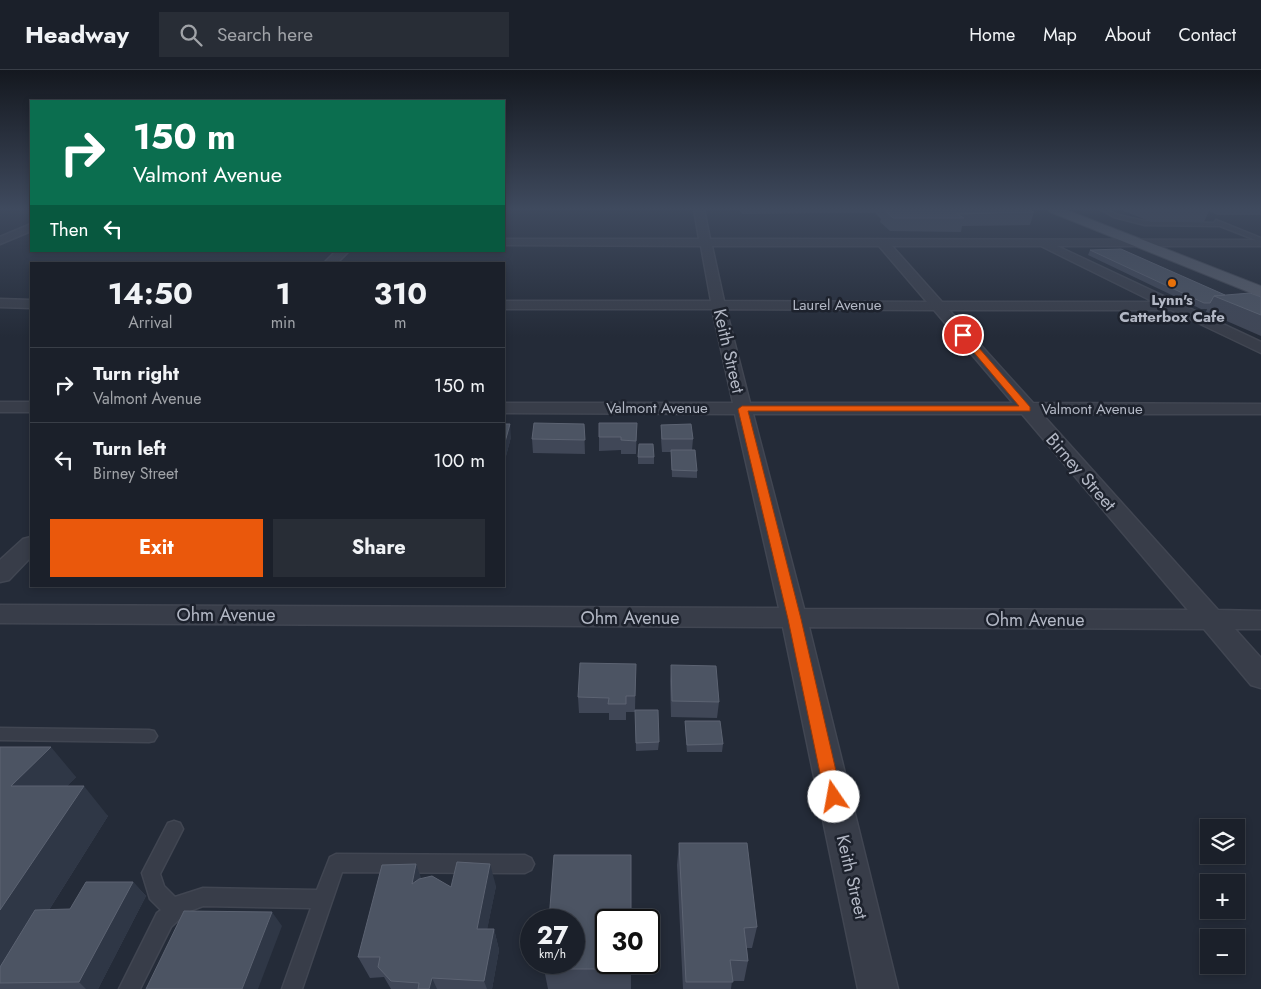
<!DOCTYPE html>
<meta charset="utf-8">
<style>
:root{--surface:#1b202a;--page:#282d36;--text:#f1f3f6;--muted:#a0a3a8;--line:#393e47;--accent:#ea580c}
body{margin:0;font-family:Jost,sans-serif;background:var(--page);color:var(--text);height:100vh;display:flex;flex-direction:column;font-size:19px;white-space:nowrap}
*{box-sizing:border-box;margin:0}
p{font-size:16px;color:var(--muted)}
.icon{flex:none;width:28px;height:28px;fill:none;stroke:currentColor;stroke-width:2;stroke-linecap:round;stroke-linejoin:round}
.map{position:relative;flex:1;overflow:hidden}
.side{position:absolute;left:30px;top:192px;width:475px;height:325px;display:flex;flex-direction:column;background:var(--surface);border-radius:0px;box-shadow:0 2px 8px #0003,0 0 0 1px var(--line)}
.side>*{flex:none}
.top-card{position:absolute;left:30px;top:30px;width:475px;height:152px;border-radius:0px;box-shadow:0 2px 8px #0003,0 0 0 1px var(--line);background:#0b6e4f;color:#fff;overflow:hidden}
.fabs{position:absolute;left:1200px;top:749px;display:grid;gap:10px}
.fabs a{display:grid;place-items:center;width:45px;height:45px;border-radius:0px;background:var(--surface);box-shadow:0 2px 8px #0003,0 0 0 1px var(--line);font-size:25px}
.speed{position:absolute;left:520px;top:839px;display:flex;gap:10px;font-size:25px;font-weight:700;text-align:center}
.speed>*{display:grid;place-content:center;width:65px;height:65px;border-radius:50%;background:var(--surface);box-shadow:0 2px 8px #0003,0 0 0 1px var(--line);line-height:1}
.speed small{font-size:12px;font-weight:400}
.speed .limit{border:2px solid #111;border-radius:8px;background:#fff;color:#111}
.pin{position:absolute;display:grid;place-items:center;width:42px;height:42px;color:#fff;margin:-21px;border:2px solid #fff;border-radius:50%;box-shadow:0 1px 5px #0007}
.me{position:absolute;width:55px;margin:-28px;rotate:348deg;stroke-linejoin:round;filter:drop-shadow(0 0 4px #0008)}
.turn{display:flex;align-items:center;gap:18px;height:105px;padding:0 20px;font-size:22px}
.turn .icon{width:65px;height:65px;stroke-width:2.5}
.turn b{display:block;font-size:35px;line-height:42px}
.then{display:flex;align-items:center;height:48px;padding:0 20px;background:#0003;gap:10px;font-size:19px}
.eta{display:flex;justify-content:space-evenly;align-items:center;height:85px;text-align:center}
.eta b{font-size:30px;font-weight:700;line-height:35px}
.primary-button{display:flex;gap:10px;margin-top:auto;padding:10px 20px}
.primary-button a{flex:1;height:58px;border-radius:0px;background:var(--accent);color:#fff;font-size:20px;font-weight:700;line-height:58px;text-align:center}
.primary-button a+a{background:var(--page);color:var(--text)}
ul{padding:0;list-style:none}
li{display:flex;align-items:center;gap:15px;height:75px;padding:0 20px;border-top:1px solid var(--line)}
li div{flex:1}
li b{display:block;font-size:19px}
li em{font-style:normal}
header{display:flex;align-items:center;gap:30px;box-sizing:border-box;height:70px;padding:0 25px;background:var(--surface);border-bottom:1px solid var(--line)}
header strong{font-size:24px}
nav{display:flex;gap:28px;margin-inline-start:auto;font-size:18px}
.search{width:350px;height:45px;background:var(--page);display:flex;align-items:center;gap:12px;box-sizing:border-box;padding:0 18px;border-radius:0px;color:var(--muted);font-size:19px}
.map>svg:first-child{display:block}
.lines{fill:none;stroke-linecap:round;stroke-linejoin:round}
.service-casing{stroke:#414652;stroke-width:3}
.minor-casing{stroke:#414652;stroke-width:3}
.primary-casing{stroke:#414652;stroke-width:2}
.service{fill:#383d49;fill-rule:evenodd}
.minor{fill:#383d49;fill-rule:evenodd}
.primary{fill:#565c69;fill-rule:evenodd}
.wall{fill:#404757}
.shaded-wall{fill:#2f3746}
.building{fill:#4c5463;stroke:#5c6372}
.route{fill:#ea580c;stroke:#983908}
.food-dot{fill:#e8710a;stroke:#1d222d;stroke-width:2}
.labels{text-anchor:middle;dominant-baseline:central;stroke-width:5;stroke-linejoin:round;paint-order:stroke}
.far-poi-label{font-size:15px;font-weight:bold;fill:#b3b8c5;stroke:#1d222d}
.far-street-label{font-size:15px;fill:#b3b8c5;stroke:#1d222d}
.street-label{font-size:18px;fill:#b3b8c5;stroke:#1d222d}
</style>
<header>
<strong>Headway</strong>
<div class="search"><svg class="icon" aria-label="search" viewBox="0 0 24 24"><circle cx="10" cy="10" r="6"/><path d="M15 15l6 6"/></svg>Search here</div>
<nav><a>Home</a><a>Map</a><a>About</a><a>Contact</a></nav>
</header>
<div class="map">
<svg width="1261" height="919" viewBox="0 0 1261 919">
<rect width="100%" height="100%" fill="#242b38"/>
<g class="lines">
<defs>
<path id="service" d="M 1100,139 L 1105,139 L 1118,145 L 1145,151 L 1214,153 L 1216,150 L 1261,168 L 1261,172 L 1220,156 L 1145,155 L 1114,147 Z
M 0,658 L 149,660 L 154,661 L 157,666 L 154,671 L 149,672 L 0,670 Z
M 174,751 L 180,753 L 183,759 L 160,804 L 164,816 L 175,827 L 203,818 L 317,820 L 330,787 L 336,784 L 525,785 L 531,788 L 534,794 L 531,800 L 525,803 L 342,802 L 302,919 L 282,919 L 311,838 L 203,836 L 187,842 L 171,857 L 140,919 L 119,919 L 157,843 L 161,840 L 150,829 L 142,803 L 168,753 Z"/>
<path id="minor" d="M 694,139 L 704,139 L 710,169 L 1261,170 L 1261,176 L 1057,176 L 1261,272 L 1261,283 L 1171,240 L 949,240 L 1033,333 L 1261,334 L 1261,344 L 1042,344 L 1218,540 L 1261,541 L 1261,559 L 1235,559 L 1261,588 L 1261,618 L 1251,615 L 1204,559 L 809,557 L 898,919 L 858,919 L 783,557 L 0,553 L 0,535 L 779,538 L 735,344 L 504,343 L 504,333 L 733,333 L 712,239 L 504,239 L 504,231 L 711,231 L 701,176 L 504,175 L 504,169 L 699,169 ZM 712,176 L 879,176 L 927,232 L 724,231 ZM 892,176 L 1041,176 L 1154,232 L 942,232 ZM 726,239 L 934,240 L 1013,333 L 750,333 ZM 753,344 L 1022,344 L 1188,540 L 804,539 Z
M 31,154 L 31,161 L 0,174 L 0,167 Z
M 336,181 L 349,181 L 336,194 L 323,194 Z
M 0,229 L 31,230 L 31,238 L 0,237 Z
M 0,332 L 31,332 L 31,342 L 0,342 Z
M 31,467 L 31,487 L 9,510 L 0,512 L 0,490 L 23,469 Z"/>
<path id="primary" d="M 1048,139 L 1064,139 L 1261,216 L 1261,227 L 1050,142 Z"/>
</defs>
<use href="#service" class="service-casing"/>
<use href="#minor" class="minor-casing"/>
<use href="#primary" class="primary-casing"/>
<use href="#service" class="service"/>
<use href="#minor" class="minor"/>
<use href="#primary" class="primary"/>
</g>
<path class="wall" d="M 739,139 L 1028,139 L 1034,142 L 1030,155 L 962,156 L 961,162 L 890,161 L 880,152 L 881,149 L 875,143 L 742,144 Z
M 1119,139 L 1261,139 L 1261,145 L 1218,145 L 1209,141 L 1204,152 L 1151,152 Z
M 1090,180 L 1225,225 L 1261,227 L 1261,266 L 1206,242 L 1207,239 L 1201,239 L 1088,185 Z
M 637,353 L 636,384 L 621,384 L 621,380 L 599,381 L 599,367 Z
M 504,354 L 511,367 L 506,386 L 504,386 Z
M 584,354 L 585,384 L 533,383 L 532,369 Z
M 661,355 L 693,369 L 692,380 L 697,401 L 697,408 L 672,407 L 671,382 L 662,382 L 661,369 Z
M 638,387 L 654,387 L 654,394 L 638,394 Z
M 636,594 L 635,640 L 659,672 L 658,680 L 636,681 L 635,642 L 626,642 L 626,650 L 609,650 L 609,643 L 579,643 L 578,627 Z
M 671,595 L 719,632 L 717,648 L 671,647 L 670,611 Z
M 685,651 L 723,674 L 722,682 L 687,682 L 685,659 Z
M 0,677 L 76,707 L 67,716 L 108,746 L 49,840 L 70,839 L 133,812 L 146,826 L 98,919 L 0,919 Z
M 679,773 L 757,857 L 752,878 L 747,878 L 748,891 L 744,911 L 732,911 L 731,919 L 683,919 L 677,795 Z
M 416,794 L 421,809 L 451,817 L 496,816 L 487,859 L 494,859 L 499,880 L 492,919 L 391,919 L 384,907 L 370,908 L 358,887 Z
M 631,892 L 631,919 L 548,919 L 544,899 Z"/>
<path class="shaded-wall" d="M 510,354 L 511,367 L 506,386 L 505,372 Z
M 51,677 L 76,707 L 39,745 L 11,716 Z
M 84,716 L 108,746 L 3,913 L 0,911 L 0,840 Z
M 416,794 L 424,816 L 412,814 Z
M 490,794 L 496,816 L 483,880 L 477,859 Z
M 133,812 L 146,826 L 98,919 L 86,919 L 79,912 Z
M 272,842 L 282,856 L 258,919 L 242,919 Z
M 494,859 L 499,880 L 492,919 L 487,919 L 484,911 Z
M 432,908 L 437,919 L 429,919 Z"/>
<path class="building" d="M 883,139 L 1028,139 L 1034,142 L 957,144 L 964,148 L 893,148 Z
M 1121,179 L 1225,225 L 1214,226 L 1210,233 L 1204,233 L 1090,180 Z
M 1250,223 L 1261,227 L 1261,245 L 1214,226 Z
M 534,353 L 584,354 L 585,370 L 532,369 Z
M 599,353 L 637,353 L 636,371 L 621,370 L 621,367 L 599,367 Z
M 504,354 L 510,354 L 505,372 L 504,372 Z
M 691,354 L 693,369 L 662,369 L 661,355 Z
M 639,374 L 653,374 L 654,387 L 638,387 Z
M 671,380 L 695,380 L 697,401 L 672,400 Z
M 580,593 L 636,594 L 635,626 L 626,626 L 626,634 L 608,634 L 609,628 L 578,627 Z
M 671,595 L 716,596 L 719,632 L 672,631 Z
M 635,640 L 658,640 L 659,672 L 636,673 Z
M 685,651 L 720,651 L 723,674 L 687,675 Z
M 0,677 L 51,677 L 11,716 L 84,716 L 0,840 Z
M 679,773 L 747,773 L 757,857 L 744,858 L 748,891 L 730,890 L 733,912 L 686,912 Z
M 554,785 L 631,785 L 631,850 L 606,850 L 606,892 L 631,892 L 631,899 L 544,899 L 545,892 L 574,892 L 574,850 L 549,850 Z
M 457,792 L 490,794 L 477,859 L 494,859 L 484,911 L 432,908 L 429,919 L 418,919 L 419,913 L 391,911 L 378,897 L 380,887 L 358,887 L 382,795 L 416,794 L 412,814 L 419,809 L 432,806 L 451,817 Z
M 86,812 L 133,812 L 79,912 L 0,913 L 0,897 L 35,840 L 70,839 Z
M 184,841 L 272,842 L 242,919 L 146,919 Z"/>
<linearGradient id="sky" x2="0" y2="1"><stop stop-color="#14181f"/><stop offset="0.52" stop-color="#3f4a5e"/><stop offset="1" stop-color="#3f4a5e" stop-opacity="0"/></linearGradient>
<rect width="1261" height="267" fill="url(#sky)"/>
<path class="route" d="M 961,263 L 966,263 L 1030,337 L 1030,341 L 748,341 L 801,549 L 842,727 L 839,732 L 834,734 L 828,732 L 825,727 L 788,549 L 738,339 L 742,336 L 1019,336 L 961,267 Z"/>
<circle class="food-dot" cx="1172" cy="213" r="5"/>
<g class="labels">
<g class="far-poi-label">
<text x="1172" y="230">Lynn's<tspan x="1172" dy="17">Catterbox Cafe</tspan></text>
</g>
<g class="far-street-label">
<text x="837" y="235">Laurel Avenue</text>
<text x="657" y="338">Valmont Avenue</text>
<text x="1092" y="339">Valmont Avenue</text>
</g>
<g class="street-label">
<text transform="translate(729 281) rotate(77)">Keith Street</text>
<text transform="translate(1081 402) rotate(49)">Birney Street</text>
<text x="226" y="545">Ohm Avenue</text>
<text x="630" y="548">Ohm Avenue</text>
<text x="1035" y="550">Ohm Avenue</text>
<text transform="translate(852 807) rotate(77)">Keith Street</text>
</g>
</g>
</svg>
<div class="fabs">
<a><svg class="icon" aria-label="layers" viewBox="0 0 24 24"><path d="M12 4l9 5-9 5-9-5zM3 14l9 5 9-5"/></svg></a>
<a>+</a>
<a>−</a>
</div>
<div class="speed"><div>27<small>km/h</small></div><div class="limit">30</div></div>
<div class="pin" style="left:963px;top:265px;background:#d93025"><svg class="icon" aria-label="arrive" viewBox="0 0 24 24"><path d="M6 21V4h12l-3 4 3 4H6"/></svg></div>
<svg class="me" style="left:834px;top:727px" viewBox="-20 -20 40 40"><circle r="19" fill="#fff"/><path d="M0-13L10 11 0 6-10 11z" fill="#ea580c"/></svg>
<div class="top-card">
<div class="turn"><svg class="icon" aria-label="right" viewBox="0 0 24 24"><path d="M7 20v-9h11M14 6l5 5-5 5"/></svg><div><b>150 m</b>Valmont Avenue</div></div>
<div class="then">Then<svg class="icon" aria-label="left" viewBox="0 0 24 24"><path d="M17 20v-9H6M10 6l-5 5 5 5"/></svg></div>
</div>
<section class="side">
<div class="eta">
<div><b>14:50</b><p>Arrival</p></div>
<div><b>1</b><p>min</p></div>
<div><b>310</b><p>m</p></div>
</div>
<ul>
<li><svg class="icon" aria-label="right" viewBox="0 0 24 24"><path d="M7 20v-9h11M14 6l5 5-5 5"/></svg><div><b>Turn right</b><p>Valmont Avenue</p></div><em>150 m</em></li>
<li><svg class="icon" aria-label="left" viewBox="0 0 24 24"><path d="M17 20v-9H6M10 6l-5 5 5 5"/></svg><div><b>Turn left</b><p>Birney Street</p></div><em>100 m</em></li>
</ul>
<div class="primary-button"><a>Exit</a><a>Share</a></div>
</section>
</div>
